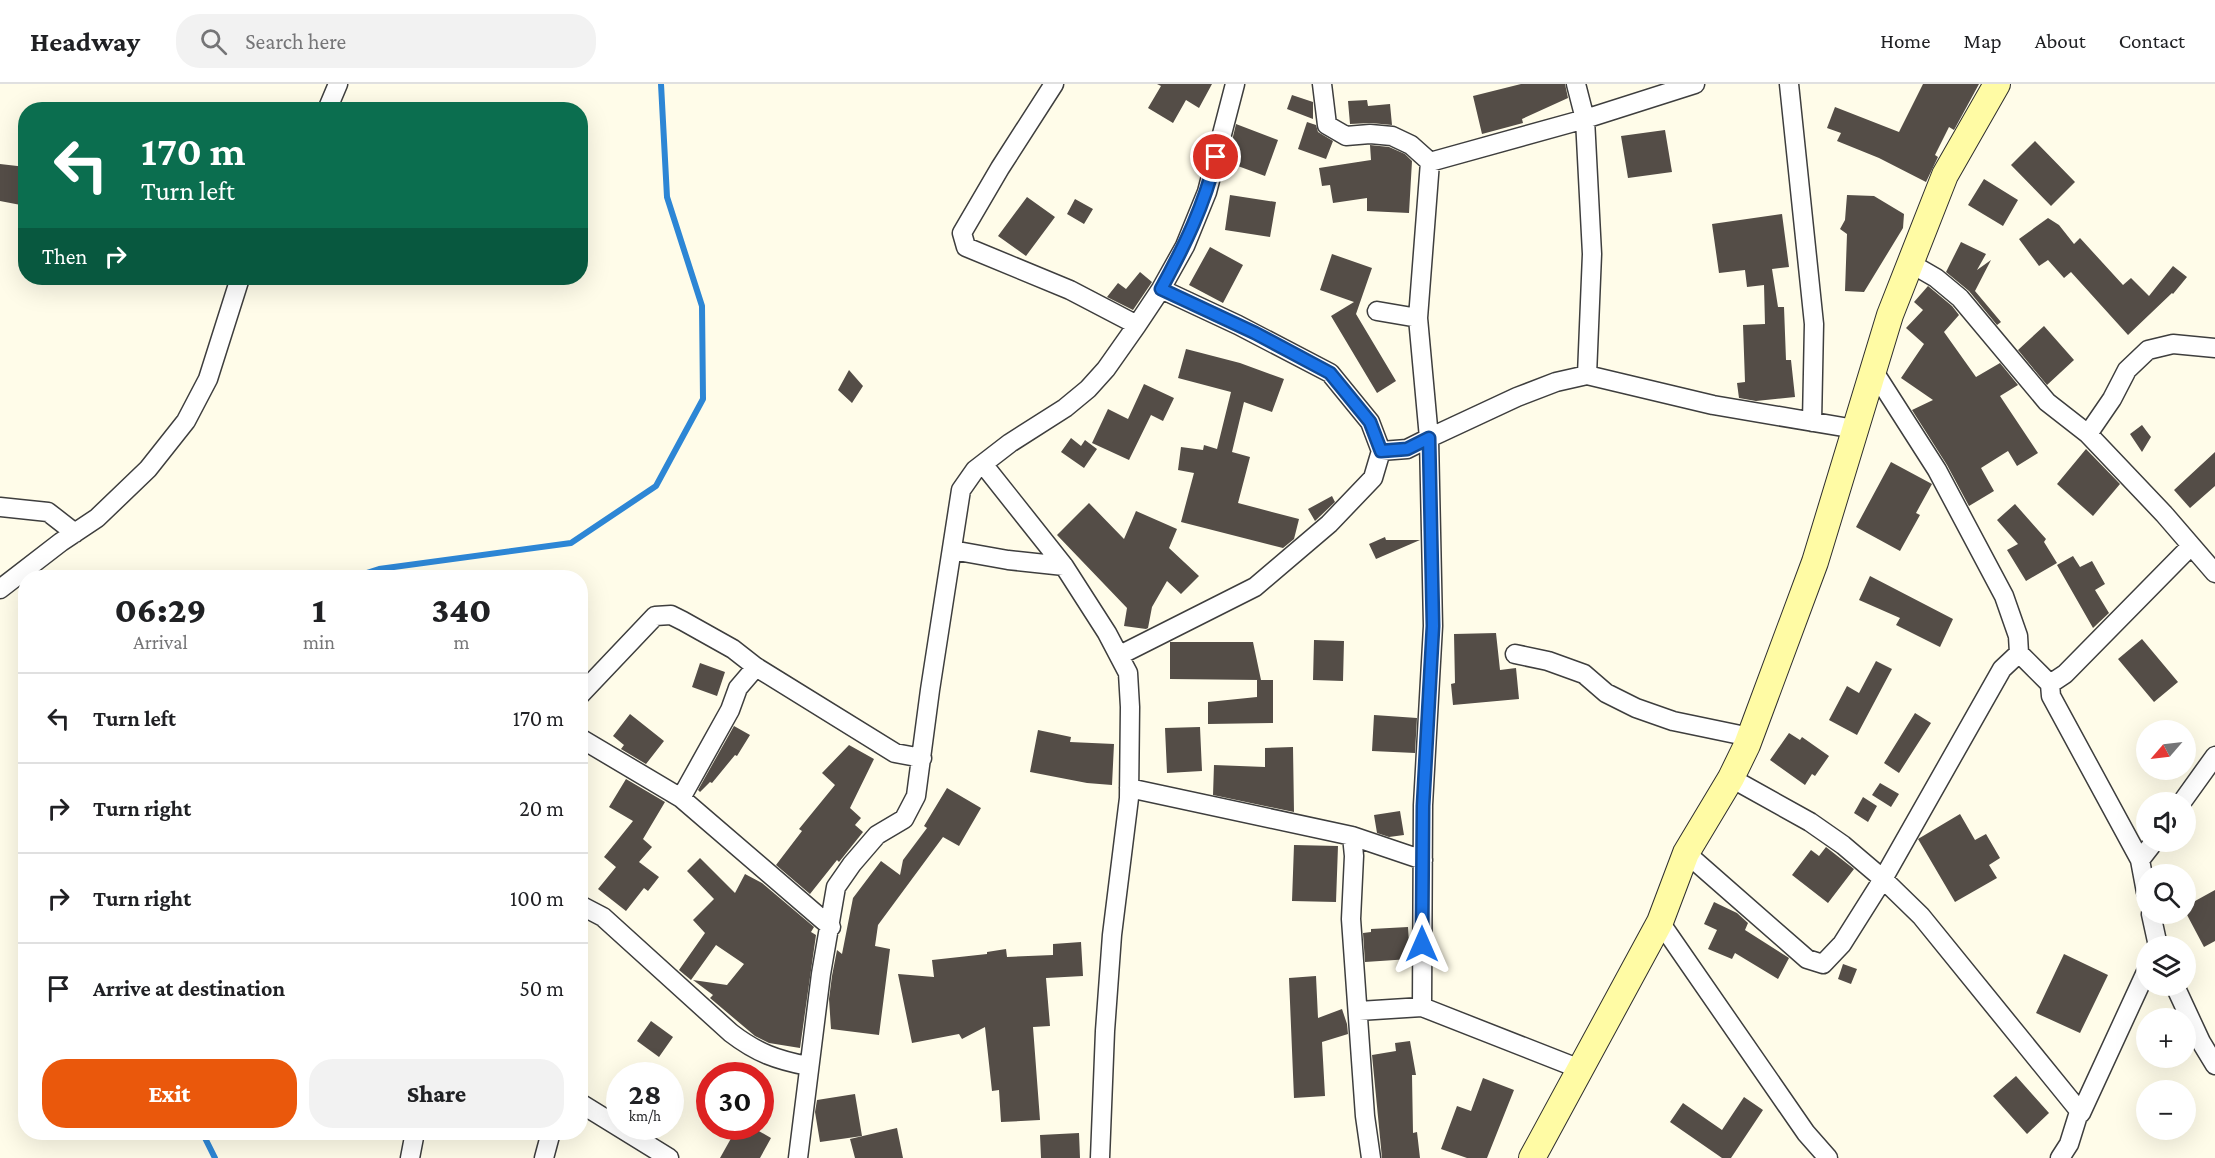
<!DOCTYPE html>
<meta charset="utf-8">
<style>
:root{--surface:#fff;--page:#f2f2f2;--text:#202124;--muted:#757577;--line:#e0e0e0;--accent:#ea580c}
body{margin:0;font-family:"Crimson Pro",serif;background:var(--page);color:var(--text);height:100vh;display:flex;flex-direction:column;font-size:22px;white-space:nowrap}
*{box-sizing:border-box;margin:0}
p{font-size:20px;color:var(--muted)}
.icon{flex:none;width:33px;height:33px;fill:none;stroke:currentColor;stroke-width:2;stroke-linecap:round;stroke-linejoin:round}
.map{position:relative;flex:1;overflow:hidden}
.details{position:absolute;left:18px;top:486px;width:570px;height:570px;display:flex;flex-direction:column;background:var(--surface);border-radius:24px;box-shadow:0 6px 24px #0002}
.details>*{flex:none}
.guide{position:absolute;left:18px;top:18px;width:570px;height:183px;border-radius:24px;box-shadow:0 6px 24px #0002;background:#0b6e4f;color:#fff;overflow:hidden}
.needle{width:39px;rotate:242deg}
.fabs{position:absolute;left:2136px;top:636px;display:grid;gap:12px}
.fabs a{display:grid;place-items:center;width:60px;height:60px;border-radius:50%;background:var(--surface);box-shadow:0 6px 24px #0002;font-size:30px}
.speed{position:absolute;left:606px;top:978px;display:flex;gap:12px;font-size:30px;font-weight:700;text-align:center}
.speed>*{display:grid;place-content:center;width:78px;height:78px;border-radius:50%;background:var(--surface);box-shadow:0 6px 24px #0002;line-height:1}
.speed small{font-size:15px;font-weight:400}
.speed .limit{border:9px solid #d22;background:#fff;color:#111}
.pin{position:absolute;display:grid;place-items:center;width:51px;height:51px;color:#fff;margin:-26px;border:3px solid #fff;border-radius:50%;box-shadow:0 2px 6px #0007}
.me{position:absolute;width:66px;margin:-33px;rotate:0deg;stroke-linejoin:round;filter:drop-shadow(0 0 4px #0008)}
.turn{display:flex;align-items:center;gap:21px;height:126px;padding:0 24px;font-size:27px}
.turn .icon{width:78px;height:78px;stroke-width:2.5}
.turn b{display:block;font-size:42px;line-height:51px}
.then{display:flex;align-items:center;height:57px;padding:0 24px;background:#0003;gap:12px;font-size:22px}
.eta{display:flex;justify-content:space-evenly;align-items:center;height:102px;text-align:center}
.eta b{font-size:36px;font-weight:800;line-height:42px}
.cta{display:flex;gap:12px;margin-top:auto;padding:12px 24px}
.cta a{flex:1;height:69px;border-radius:24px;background:var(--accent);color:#fff;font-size:24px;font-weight:800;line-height:69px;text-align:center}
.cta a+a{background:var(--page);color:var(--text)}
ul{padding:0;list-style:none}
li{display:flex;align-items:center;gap:18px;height:90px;padding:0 24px;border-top:2px solid var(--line)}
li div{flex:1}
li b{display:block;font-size:22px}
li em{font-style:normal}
header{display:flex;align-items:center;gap:36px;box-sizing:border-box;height:84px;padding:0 30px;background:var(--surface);border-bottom:2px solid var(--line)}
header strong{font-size:28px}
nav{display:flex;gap:33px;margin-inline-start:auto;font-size:21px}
.search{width:420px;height:54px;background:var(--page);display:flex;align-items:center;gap:15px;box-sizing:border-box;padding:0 21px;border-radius:24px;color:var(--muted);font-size:22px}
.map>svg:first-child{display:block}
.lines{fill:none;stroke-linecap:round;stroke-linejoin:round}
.stream{stroke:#2d86d5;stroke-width:6}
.building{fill:#544d47}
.street-casing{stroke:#3e3e3e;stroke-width:21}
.secondary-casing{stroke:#2d2d2d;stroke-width:28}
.street{stroke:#fff;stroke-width:18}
.secondary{stroke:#fffba4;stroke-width:26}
.route-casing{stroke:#114b97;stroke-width:15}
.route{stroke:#1a73e8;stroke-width:10}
</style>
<header>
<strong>Headway</strong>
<div class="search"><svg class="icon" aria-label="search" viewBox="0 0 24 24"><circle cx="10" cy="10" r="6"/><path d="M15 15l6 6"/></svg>Search here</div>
<nav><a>Home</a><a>Map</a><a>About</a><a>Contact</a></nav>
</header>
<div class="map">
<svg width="2215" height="1074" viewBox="0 0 2215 1074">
<rect width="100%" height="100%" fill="#fffce9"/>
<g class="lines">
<path class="stream" d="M 351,494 L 379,485 L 571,459 L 656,402 L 703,315 L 702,222 L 667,113 L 661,0
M 202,1048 L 215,1074"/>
</g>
<path class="building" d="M 1157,0 L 1212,0 L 1199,24 L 1186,16 L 1173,39 L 1148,24 L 1161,2 Z
M 1521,0 L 1565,0 L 1568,14 L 1522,35 L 1523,39 L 1482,50 L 1473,12 Z
M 1923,0 L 1979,0 L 1954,46 L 1949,43 L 1935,71 L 1938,73 L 1926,98 L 1879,74 L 1837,57 L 1841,49 L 1827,44 L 1835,23 L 1899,48 Z
M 1292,11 L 1313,18 L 1313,35 L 1287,25 Z
M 1367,16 L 1368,22 L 1390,20 L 1392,41 L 1371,39 L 1350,40 L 1348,17 Z
M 1307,38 L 1316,41 L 1318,48 L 1333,57 L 1326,75 L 1298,65 Z
M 1236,40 L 1278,56 L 1265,92 L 1227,78 Z
M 1665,46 L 1672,88 L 1628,94 L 1621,52 Z
M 2035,57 L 2075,98 L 2051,122 L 2011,81 Z
M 1370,61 L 1389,63 L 1405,70 L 1412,77 L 1409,129 L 1367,127 L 1367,114 L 1333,119 L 1330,101 L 1322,102 L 1319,84 L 1371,76 Z
M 0,80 L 26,83 L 26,122 L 0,117 Z
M 1984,95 L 2018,116 L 2003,142 L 1968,121 Z
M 1230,111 L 1276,118 L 1270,153 L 1225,146 Z
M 1847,111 L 1874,112 L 1904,130 L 1903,144 L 1864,208 L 1845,207 L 1847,150 L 1840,145 L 1845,136 Z
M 1027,113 L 1055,133 L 1026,172 L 998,152 Z
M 1075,115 L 1093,125 L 1084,140 L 1067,130 Z
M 1782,130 L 1789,183 L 1772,185 L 1778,223 L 1784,223 L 1786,276 L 1791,276 L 1795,313 L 1756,317 L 1739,314 L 1737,299 L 1745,298 L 1743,241 L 1765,240 L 1764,201 L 1747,203 L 1745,186 L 1719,189 L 1712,140 Z
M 2048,134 L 2059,141 L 2074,160 L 2080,154 L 2123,201 L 2131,194 L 2149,212 L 2173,182 L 2187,193 L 2173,210 L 2172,209 L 2128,251 L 2071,188 L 2064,194 L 2048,176 L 2039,182 L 2019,155 Z
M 1961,158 L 1986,170 L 1977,186 L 1991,176 L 1975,207 L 2001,238 L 1997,241 L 1969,207 L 1946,188 Z
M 1210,163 L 1243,181 L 1223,219 L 1189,201 Z
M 1332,170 L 1372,184 L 1356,230 L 1396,297 L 1377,309 L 1331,232 L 1354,218 L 1320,206 Z
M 1140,188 L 1152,198 L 1133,226 L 1107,213 L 1118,199 L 1126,205 Z
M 1928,202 L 1952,222 L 1959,231 L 1944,248 L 1976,293 L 2000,279 L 2018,301 L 2000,312 L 2038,369 L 2017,382 L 2008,367 L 1981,384 L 1994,407 L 1969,422 L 1947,381 L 1912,326 L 1933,316 L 1901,294 L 1924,260 L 1906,244 L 1923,226 L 1914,218 Z
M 2044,242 L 2074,276 L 2047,301 L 2018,266 Z
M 1186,265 L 1240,279 L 1284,295 L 1272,328 L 1244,318 L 1232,368 L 1250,373 L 1238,419 L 1299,435 L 1294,455 L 1283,464 L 1181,438 L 1194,389 L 1178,386 L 1181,363 L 1203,366 L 1204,361 L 1217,365 L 1231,308 L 1178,294 Z
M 849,286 L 863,302 L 852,319 L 838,306 Z
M 1144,300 L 1174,314 L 1163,337 L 1151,331 L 1129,376 L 1092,359 L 1108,325 L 1128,335 Z
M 2142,341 L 2151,353 L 2142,368 L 2130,350 Z
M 1071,354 L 1081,362 L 1085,356 L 1097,365 L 1084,384 L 1061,368 Z
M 2086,365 L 2120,400 L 2093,432 L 2057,400 Z
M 2215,368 L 2215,402 L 2190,424 L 2174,406 Z
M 1891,378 L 1932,400 L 1916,429 L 1920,431 L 1900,467 L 1856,443 Z
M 1332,412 L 1335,418 L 1315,437 L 1308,425 Z
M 1089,419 L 1124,455 L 1136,427 L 1177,445 L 1169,464 L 1199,492 L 1181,510 L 1167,497 L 1152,523 L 1148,544 L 1146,545 L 1124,542 L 1127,524 L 1057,451 Z
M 2015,420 L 2046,455 L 2044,458 L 2057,479 L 2026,497 L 2007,466 L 2018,460 L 1997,436 Z
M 1385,453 L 1386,456 L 1420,456 L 1376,475 L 1369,460 Z
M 2073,472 L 2080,483 L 2092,477 L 2105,500 L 2095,506 L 2109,529 L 2093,544 L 2057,481 Z
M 1870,492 L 1953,535 L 1940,563 L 1896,541 L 1900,534 L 1859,516 Z
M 1496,549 L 1500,586 L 1516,584 L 1519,615 L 1453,621 L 1451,600 L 1455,599 L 1454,550 Z
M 2142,555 L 2178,598 L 2154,618 L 2118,575 Z
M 1314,556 L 1344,557 L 1343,597 L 1313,596 Z
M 1170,558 L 1253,558 L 1261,596 L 1170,595 Z
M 1876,577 L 1892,585 L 1857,651 L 1829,636 L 1847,602 L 1859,609 Z
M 700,579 L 725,588 L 717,612 L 692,603 Z
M 1257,596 L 1273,596 L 1273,639 L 1208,640 L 1208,618 L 1257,613 Z
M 1915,629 L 1931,639 L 1899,689 L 1884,679 Z
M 630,630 L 664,657 L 646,680 L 621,665 L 624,661 L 613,652 Z
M 1374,631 L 1417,634 L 1415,669 L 1372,667 Z
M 734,642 L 750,651 L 737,672 L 735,671 L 712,699 L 710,698 L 700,708 L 698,706 Z
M 1200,643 L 1202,687 L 1167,689 L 1165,644 Z
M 1038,646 L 1071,653 L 1070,658 L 1114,660 L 1112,701 L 1087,699 L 1030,688 Z
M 1789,649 L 1800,656 L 1802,653 L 1829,672 L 1815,692 L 1812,690 L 1805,701 L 1770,676 Z
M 849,661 L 874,675 L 850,724 L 861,734 L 855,741 L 863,748 L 839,778 L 837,776 L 810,810 L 776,781 L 802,747 L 799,745 L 835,701 L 822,689 Z
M 1293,663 L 1294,728 L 1213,711 L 1214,681 L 1265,683 L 1265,664 Z
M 626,695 L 665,718 L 643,755 L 652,763 L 639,778 L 659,793 L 648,807 L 644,804 L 626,827 L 598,805 L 616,783 L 604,773 L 633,737 L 609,723 Z
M 1880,699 L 1899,710 L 1891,723 L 1872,711 Z
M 947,704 L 981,724 L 959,762 L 943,753 L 878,841 L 875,862 L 890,865 L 879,951 L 831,945 L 829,915 L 832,892 L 837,866 L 842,870 L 853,814 L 881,777 L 900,791 L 903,776 L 927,744 L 924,742 Z
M 1863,713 L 1877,722 L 1868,738 L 1854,729 Z
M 1400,727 L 1404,751 L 1389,753 L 1377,749 L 1374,731 Z
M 1960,730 L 1975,756 L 1986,750 L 2000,774 L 1989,781 L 1997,794 L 1955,818 L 1918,755 Z
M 1294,761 L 1338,762 L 1336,818 L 1292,817 Z
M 1826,763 L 1854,785 L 1828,819 L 1792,791 L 1811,766 L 1819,772 Z
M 700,774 L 735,809 L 745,790 L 762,799 L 814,843 L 811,848 L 816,851 L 800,964 L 769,959 L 755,952 L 710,914 L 713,911 L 693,896 L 727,901 L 744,880 L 716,861 L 691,896 L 679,886 L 705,849 L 693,836 L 714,815 L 687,787 Z
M 2215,806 L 2215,857 L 2204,863 L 2186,829 L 2186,822 Z
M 1714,818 L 1737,829 L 1748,839 L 1745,846 L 1789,874 L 1778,895 L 1735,869 L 1732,875 L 1708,865 L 1717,846 L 1704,840 Z
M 1408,843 L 1410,875 L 1365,878 L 1363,849 L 1371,848 L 1371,845 Z
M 1081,858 L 1083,892 L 1046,894 L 1050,942 L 1033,943 L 1040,1036 L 1001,1038 L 999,1006 L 992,1007 L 985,943 L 962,955 L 959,950 L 912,959 L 898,890 L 934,893 L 932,876 L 987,870 L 987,868 L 1006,865 L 1007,873 L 1053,871 L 1053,860 Z
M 2064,870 L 2108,891 L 2080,949 L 2036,929 Z
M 1843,880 L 1857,885 L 1851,900 L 1838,895 Z
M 1316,892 L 1318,934 L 1342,925 L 1347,940 L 1348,950 L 1322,958 L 1325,1012 L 1294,1014 L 1289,894 Z
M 651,937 L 673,953 L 659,973 L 637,957 Z
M 1410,957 L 1416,991 L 1412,991 L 1413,1049 L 1417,1048 L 1420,1074 L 1382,1074 L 1372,971 L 1396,967 L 1395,959 Z
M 2016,992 L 2049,1029 L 2027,1050 L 1993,1012 Z
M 1483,994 L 1514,1006 L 1487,1074 L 1467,1074 L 1441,1065 L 1457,1022 L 1471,1027 Z
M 855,1010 L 862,1052 L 820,1058 L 815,1028 L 817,1016 Z
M 1744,1013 L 1763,1026 L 1731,1074 L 1722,1074 L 1670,1038 L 1683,1019 L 1722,1046 Z
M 738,1042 L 750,1042 L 771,1054 L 760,1074 L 720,1074 Z
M 897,1044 L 903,1074 L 855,1074 L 850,1055 Z
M 1079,1049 L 1080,1074 L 1041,1074 L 1040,1051 Z"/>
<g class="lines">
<defs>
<path id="street" d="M 1054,0 L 1000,84 L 962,149 L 966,163 L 1070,206 L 1137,241
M 1322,0 L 1327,41 L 1346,52 L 1370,50 L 1392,52 L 1411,61 L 1430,78 L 1585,35 L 1695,0
M 1576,0 L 1585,35 L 1592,170 L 1587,291
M 1789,0 L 1814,240 L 1812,338
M 327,26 L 338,0
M 1910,179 L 1936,194 L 1960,214 L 2047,318 L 2088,350 L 2164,430 L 2215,489
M 1377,227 L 1418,234
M 1873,286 L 1937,386 L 2004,512 L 2018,552 L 2019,569 L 2050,600 L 2051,612 L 2140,776 L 2146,808
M 2088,350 L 2112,315 L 2127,286 L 2148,266 L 2173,260 L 2215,264
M 1381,367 L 1407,365 L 1429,354 L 1418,234 L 1430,78
M 983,380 L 1064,482 L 1107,549 L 1128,589 L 1130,623 L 1129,714 L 1112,851 L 1105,947 L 1100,1074
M 0,423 L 48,428 L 75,449
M 952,466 L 1008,476 L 1064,482
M 0,505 L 61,458 L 97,434 L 148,385 L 186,337 L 208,295 L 240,194
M 1515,570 L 1548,577 L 1584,590 L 1606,609 L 1636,624 L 1673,637 L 1750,653
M 1120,571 L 1255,503 L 1329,440 L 1373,394 L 1381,367 L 1370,338 L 1330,289 L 1238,241 L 1161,205
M 2050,600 L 2065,590 L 2191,462
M 580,611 L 655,532 L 671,531 L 683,537 L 733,565 L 756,583 L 895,669 L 922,674
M 580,654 L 681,714 L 831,843
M 1731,694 L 1810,738 L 1843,761 L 1883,795 L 1921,832 L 2081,1029
M 1129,704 L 1352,752 L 1423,776
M 681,714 L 730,626 L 738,604 L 756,583
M 2182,718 L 2215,672
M 1352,752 L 1354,772 L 1351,835 L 1365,1032 L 1371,1074
M 1686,769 L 1807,875 L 1823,880 L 1842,860 L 1883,795 L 2002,585 L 2019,569
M 2140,776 L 2154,758
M 580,821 L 603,833 L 731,949 C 757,969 777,976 808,982
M 2151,830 L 2158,862
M 1660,838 L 1806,1049 L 1828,1074
M 2175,902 L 2201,958 L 2215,981
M 1422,923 L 1423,721 L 1433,542 L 1429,354 L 1517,313 L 1556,298 L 1587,291 L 1713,321 L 1855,345
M 1359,927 L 1422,923 L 1580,985
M 580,1019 L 669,1074
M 410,1074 L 415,1048
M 544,1074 L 551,1048
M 798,1074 L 821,890 L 836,803 L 852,780 L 877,751 L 904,735 L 916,712 L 930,606 L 961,406 L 975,386 L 1010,359 L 1065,324 L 1088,305 L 1106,285 L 1137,241 L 1161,205 L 1185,162 L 1207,108 L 1235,0
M 2060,1074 L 2069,1060 L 2079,1028 L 2081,1029 L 2146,888"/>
<path id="secondary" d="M 1532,1074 L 1660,838 L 1686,769 L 1731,694 L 1747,661 L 1815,478 L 1890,231 L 1945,91 L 1997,0"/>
</defs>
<use href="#street" class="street-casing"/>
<use href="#secondary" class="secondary-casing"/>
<use href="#street" class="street"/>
<use href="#secondary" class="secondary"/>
</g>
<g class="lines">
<defs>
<path id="route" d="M 1216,73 C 1204,122 1185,161 1161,205 L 1255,249 L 1330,289 L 1370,338 L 1381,367 L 1407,365 L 1429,354 L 1433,542 L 1423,722 L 1422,860"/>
</defs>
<use href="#route" class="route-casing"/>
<use href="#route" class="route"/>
</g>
</svg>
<div class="fabs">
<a><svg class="needle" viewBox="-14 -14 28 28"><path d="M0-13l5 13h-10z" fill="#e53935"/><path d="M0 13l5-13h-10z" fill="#757577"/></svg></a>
<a><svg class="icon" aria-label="sound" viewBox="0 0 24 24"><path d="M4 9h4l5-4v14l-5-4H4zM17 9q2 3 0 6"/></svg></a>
<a><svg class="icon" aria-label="search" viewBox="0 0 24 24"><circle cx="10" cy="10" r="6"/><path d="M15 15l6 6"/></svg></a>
<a><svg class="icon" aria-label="layers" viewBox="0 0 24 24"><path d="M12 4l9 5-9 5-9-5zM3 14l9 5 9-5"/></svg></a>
<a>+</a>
<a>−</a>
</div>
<div class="speed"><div>28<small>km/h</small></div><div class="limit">30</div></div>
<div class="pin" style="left:1216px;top:73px;background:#d93025"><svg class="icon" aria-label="arrive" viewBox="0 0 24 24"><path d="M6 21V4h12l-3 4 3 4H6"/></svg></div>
<svg class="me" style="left:1422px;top:860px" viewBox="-20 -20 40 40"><path d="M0-17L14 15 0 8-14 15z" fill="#1a73e8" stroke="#fff" stroke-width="4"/></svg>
<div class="guide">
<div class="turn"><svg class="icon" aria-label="left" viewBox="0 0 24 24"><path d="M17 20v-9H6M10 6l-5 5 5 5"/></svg><div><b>170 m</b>Turn left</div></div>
<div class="then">Then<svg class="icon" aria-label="right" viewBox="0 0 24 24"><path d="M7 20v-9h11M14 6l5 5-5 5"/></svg></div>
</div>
<section class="details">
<div class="eta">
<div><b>06:29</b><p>Arrival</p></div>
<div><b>1</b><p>min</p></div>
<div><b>340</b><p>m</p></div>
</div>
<ul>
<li><svg class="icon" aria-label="left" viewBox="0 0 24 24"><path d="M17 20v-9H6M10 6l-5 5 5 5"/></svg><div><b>Turn left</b></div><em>170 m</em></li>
<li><svg class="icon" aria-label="right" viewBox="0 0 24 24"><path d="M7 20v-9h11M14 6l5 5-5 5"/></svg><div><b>Turn right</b></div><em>20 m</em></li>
<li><svg class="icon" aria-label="right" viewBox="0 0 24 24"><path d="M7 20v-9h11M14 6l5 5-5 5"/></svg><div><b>Turn right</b></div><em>100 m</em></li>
<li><svg class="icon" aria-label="arrive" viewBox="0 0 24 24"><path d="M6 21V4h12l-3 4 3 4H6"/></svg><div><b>Arrive at destination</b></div><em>50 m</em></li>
</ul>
<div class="cta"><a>Exit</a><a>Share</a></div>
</section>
</div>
